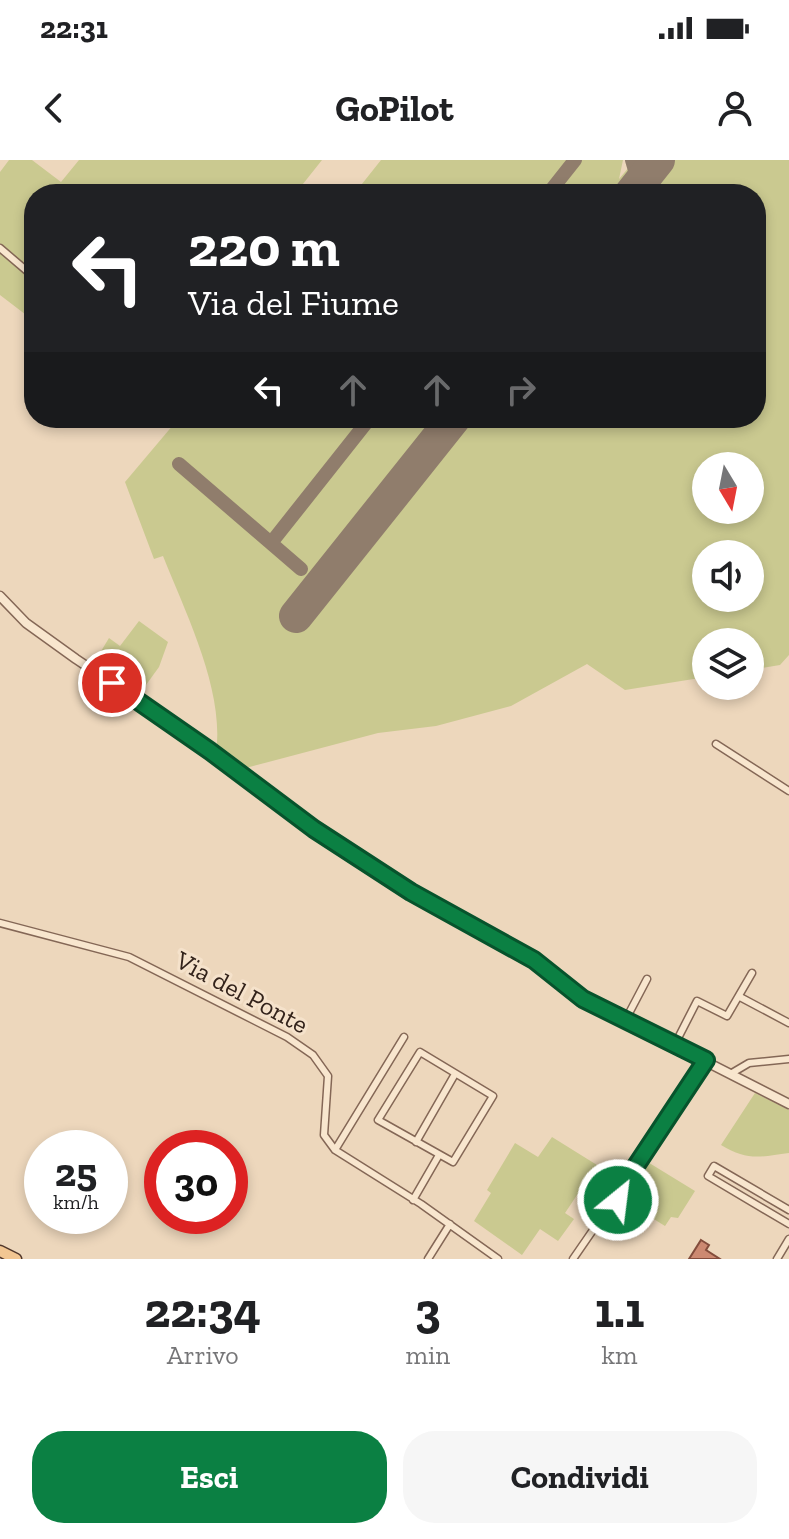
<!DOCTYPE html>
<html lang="it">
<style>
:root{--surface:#fff;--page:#f6f6f6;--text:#202124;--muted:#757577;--accent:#0b8043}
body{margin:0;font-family:"Zilla Slab",serif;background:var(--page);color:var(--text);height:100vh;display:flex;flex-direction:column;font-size:30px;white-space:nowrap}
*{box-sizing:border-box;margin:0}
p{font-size:26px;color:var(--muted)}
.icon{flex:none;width:44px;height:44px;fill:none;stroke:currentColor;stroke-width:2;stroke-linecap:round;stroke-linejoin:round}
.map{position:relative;height:1099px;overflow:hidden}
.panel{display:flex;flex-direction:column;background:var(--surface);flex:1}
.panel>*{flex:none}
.guide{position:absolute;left:24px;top:24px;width:742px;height:244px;border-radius:32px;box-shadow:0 4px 12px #0003;background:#202124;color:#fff;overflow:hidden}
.needle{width:52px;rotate:170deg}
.controls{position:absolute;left:692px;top:292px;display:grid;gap:16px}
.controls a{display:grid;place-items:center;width:72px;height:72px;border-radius:50%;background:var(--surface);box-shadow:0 4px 12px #0003;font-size:40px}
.speed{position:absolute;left:24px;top:970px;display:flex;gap:16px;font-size:40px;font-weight:700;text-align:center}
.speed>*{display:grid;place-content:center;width:104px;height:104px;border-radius:50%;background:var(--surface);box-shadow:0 4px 12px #0003;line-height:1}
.speed small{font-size:20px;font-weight:400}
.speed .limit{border:12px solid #d22;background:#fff;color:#111}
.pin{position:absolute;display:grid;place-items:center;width:68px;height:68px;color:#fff;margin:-34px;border:4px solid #fff;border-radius:50%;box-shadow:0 2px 8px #0007}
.me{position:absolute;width:88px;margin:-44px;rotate:29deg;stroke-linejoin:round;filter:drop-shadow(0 0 6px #0008)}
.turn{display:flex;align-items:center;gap:28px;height:168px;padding:0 32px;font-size:36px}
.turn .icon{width:104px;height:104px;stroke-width:2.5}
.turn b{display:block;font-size:56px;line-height:68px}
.lanes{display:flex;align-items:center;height:76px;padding:0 32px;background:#0003;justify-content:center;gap:40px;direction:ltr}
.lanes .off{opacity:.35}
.eta{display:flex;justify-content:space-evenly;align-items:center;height:136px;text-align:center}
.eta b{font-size:48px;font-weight:800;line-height:56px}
.primary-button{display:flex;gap:16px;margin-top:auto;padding:16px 32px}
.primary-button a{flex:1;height:92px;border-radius:32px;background:var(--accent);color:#fff;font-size:32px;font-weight:800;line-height:92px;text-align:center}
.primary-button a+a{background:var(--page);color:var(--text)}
.status{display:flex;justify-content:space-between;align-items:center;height:56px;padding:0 40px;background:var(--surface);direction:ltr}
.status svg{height:22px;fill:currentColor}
header{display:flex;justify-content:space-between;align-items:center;height:104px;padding:0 32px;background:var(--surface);font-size:36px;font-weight:800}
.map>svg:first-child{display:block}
.green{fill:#cac990;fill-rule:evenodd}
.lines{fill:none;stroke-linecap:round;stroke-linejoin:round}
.taxiway{stroke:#907d6c;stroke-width:14}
.runway{stroke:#907d6c;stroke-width:34}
.building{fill:#cc8971;stroke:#834d3c;stroke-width:2}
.minor-casing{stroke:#846756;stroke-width:9}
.tertiary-casing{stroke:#846756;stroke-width:11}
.primary-casing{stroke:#51372b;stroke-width:13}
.minor{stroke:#f8e6ce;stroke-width:6}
.tertiary{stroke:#f8e6ce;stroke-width:8}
.primary{stroke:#f2c692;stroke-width:10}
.route-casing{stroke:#07532c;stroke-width:20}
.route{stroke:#0b8043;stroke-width:14}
.labels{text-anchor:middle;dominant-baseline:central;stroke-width:6;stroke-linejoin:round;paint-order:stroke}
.street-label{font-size:26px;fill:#33231b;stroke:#f5e2cb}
</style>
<div class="status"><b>22:31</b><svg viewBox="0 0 49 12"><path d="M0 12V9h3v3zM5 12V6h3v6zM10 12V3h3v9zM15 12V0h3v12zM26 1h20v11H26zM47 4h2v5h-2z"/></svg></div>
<header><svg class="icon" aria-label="back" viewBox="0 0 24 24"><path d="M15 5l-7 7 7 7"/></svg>GoPilot<svg class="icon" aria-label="person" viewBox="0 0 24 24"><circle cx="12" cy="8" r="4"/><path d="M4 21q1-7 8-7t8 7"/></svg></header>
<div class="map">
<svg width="789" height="1099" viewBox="0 0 789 1099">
<rect width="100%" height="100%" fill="#edd7bc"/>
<path class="green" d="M 9,0 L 32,0 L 61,22 L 79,0 L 322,0 L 295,34 L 34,34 L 34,116 L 0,87 L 0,12 Z
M 381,0 L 623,0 L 619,19 L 635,0 L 789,0 L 789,495 L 780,505 L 750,510 L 750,482 L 706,482 L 706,517 L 625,530 L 587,504 L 511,546 L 436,566 L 378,573 L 242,609 L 216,593 C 225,531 186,454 163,396 L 154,399 L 125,322 L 179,258 L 756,258 L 756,34 L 354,34 ZM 706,306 L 750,306 L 750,350 L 706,350 ZM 706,394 L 750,394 L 750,438 L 706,438 Z
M 0,92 L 34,120 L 34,161 L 0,135 Z
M 139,461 L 168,482 L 159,507 L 138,536 L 92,506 L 109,478 L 120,486 Z
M 755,933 L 789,950 L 789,993 C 760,997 747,1001 721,985 Z
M 552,977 L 597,1005 L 565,1053 L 574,1059 L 558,1081 L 540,1069 L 522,1095 L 474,1061 L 491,1033 L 487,1030 L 515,983 L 538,997 Z
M 646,1001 L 695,1031 L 678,1058 L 671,1057 L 665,1066 L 623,1040 L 622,1035 Z"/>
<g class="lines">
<path class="taxiway" d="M 632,0 L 639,24
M 548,34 L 575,0
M 179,304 L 301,409
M 271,383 L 370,258"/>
<path class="runway" d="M 631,34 L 658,0
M 296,456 L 454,258"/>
</g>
<path class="building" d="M 701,1080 L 709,1085 L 706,1090 L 720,1099 L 689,1099 Z"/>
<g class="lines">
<defs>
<path id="minor" d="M 0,88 L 34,117
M 716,584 L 789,631
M 0,763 L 129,797 L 287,877 L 313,895 L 328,916 L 324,975 L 335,990 L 421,1044 L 498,1099
M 740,837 L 789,863
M 626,859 L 647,819
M 675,884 L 697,841 L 727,856 L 752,813
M 420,892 L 493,936 L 453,1002 L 378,960 Z
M 732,913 L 749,903 L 789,899
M 416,982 L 455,914
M 335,990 L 404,877
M 413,1040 L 439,995
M 789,1050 L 714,1006 L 708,1016 L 789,1064
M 598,1061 L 620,1059 L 623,1054 L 620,1046 L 609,1048 L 607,1053 L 610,1059
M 428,1099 L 450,1064
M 573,1099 L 669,960 L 706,900
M 777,1099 L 789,1079"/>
<path id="tertiary" d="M 0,436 L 26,463 L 76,499 L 161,556 L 314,669 L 411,732 L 534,800 L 583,839 L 789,944"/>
<path id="primary" d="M 0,1091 L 16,1099"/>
</defs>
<use href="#minor" class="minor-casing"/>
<use href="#tertiary" class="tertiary-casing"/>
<use href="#primary" class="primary-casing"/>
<use href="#minor" class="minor"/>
<use href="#tertiary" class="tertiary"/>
<use href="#primary" class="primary"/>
</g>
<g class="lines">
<defs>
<path id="route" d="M 112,523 L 210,591 L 314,669 L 411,732 L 534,800 L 583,839 L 706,900 L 618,1033 L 618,1040"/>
</defs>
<use href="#route" class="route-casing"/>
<use href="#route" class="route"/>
</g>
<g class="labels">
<g class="street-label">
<text transform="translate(242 832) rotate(28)">Via del Ponte</text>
</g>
</g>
</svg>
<div class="controls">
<a><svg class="needle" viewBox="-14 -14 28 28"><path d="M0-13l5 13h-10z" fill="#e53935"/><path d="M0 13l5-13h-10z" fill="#757577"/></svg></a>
<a><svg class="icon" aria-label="sound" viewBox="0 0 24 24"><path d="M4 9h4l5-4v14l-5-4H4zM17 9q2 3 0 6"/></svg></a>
<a><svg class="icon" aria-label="layers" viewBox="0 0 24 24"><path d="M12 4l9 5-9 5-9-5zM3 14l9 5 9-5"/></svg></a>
</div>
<div class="speed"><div>25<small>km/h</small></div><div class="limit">30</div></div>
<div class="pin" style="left:112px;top:523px;background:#d93025"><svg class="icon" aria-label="arrive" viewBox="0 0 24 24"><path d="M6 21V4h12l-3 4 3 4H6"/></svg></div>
<svg class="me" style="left:618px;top:1040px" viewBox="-20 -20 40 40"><circle r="17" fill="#0b8043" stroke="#fff" stroke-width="3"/><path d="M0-11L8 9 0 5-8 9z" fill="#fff"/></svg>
<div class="guide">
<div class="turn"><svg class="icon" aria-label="left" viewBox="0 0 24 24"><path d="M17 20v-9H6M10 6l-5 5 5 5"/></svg><div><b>220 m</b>Via del Fiume</div></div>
<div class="lanes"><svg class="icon" aria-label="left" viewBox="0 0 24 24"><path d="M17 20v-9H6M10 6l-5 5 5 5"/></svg><svg class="icon off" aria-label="ahead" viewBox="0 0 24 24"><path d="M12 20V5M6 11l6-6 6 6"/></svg><svg class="icon off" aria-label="ahead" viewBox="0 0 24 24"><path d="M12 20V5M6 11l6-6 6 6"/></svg><svg class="icon off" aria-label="right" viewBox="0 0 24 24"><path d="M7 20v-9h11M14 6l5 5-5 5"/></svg></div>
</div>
</div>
<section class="panel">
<div class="eta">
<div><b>22:34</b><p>Arrivo</p></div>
<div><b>3</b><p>min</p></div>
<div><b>1.1</b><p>km</p></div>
</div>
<div class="primary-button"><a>Esci</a><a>Condividi</a></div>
</section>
